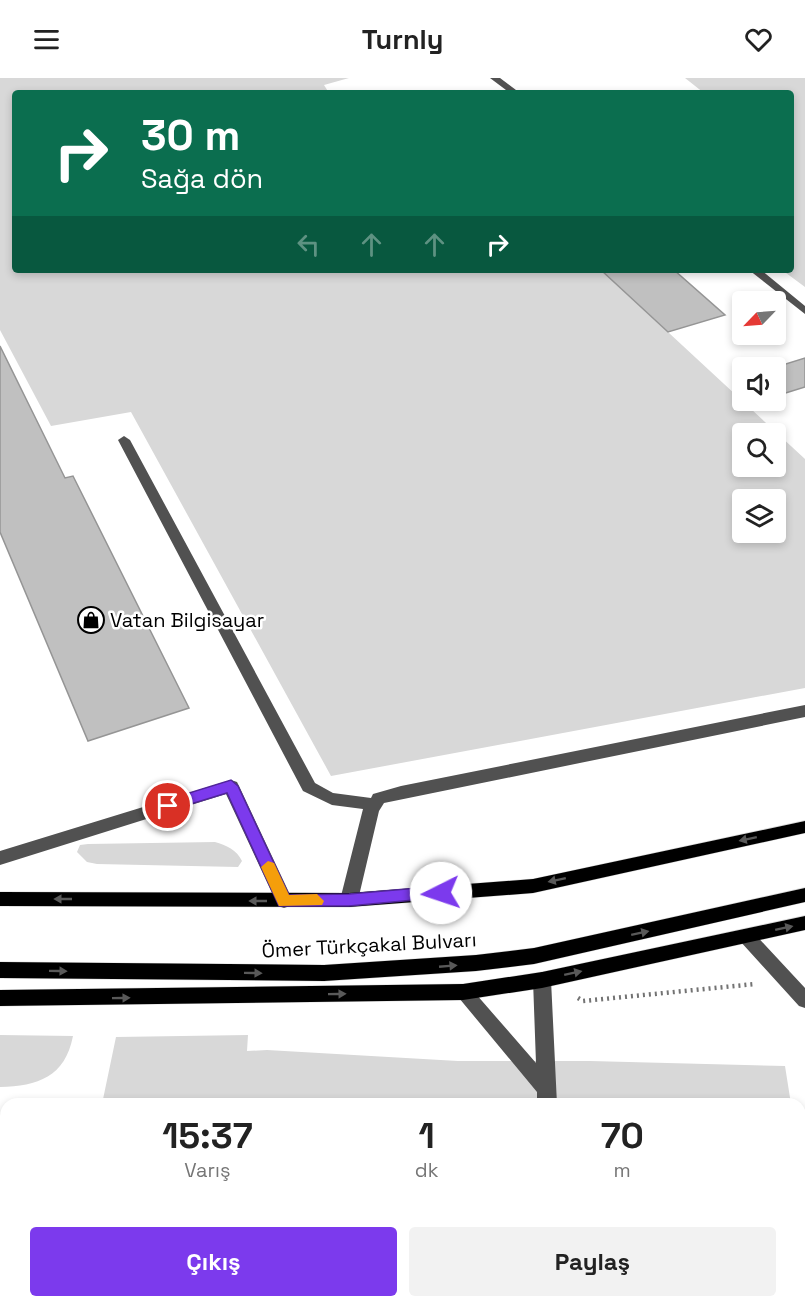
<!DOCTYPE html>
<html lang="tr">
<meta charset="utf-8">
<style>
:root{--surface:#fff;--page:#f2f2f2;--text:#222;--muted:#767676;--accent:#7c3aed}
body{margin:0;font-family:"Space Grotesk",sans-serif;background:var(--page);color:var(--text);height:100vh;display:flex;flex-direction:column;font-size:22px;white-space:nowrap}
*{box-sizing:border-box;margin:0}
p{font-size:20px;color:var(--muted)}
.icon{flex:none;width:33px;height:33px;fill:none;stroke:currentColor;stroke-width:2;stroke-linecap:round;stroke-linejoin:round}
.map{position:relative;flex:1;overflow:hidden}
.panel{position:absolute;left:0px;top:1020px;width:806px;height:210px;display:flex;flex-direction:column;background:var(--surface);border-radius:18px 18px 0 0;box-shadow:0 3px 9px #0003}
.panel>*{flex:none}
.banner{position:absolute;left:12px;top:12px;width:782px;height:183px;border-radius:6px;box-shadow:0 3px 9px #0003;background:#0b6e4f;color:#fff;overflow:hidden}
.needle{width:39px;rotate:245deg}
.buttons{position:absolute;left:732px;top:213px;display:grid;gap:12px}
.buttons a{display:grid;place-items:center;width:54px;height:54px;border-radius:6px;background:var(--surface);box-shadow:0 3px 9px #0003;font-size:30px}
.pin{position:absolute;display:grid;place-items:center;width:51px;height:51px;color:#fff;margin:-26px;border:3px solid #fff;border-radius:50%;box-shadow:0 2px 6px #0007}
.me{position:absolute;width:66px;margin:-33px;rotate:266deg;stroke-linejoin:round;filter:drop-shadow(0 0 4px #0008)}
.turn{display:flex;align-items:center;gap:21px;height:126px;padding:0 30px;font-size:27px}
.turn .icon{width:78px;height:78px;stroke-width:2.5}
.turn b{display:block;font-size:42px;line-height:51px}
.lanes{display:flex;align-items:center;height:57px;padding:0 30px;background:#0003;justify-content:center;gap:30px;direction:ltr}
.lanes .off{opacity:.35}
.eta{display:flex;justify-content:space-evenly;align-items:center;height:102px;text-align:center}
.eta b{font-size:36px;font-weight:600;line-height:42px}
.cta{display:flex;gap:12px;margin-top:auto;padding:12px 30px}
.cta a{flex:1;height:69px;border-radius:6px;background:var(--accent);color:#fff;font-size:24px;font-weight:600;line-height:69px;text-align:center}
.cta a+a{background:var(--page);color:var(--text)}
header{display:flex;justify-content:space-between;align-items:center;height:78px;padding:0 30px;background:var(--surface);font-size:27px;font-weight:600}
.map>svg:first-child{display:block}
.green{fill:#d8d8d8;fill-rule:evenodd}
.building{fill:#c0c0c0;stroke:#959595;stroke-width:1.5}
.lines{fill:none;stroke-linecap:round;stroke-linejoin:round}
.major-casing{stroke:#dbdbdb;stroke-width:1}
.path{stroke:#737373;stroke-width:4.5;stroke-dasharray:2 4;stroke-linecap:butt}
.minor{fill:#515151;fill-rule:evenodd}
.major{fill:#000;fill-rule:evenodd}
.oneway{fill:#595959}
.route{fill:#7c3aed;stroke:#51269a;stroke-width:1.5}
.slow{fill:#f59e0b}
.labels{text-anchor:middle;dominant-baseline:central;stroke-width:5;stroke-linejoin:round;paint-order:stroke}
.poi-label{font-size:20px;fill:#000;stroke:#fff;text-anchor:start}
.street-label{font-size:20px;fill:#000;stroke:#fff}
</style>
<header><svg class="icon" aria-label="menu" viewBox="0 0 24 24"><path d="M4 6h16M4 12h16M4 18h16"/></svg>Turnly<svg class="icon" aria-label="heart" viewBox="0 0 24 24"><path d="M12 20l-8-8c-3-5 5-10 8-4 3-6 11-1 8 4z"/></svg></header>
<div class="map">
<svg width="805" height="1230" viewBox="0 0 805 1230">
<rect width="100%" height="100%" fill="#fff"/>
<path class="green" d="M 0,0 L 349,0 L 324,7 L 329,15 L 15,15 L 15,192 L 601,192 L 805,381 L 805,610 L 331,698 L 131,334 L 51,348 L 0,252 ZM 742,356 L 776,356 L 776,388 L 742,388 ZM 742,422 L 776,422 L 776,454 L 742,454 Z
M 685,0 L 805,0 L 805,209 L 782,192 L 790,192 L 790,15 L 704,15 Z
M 215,764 C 226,767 237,772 242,783 L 238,789 L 97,786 L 87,784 L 77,774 L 80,767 L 88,766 Z
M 248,957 L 247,973 L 267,972 L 458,983 L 590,983 L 785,988 L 791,1026 L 102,1026 L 116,959 Z
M 0,958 L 0,957 L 73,958 C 65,999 38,1008 0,1009 Z
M 800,1077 L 805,1111 L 805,1230 L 207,1230 L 208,1224 L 800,1224 Z
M 0,1214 L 6,1214 L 6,1224 L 77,1224 L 77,1229 L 114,1230 L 0,1230 Z"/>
<path class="building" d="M 601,192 L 674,192 L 725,237 L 668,254 Z
M 0,268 L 65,400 L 73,398 L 189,630 L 88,663 L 0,454 Z
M 805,280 L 805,309 L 776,318 L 776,290 L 773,290 Z"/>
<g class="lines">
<defs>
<path id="major" d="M 805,743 L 805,755 L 533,815 L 349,829 L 0,828 L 0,814 L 349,815 L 533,801 Z
M 805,810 L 805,824 L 534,886 L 476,893 L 324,903 L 0,900 L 0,884 L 324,887 L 476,877 L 534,870 Z
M 805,838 L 805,852 L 542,910 L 463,922 L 0,928 L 0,912 L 463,906 L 542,894 Z"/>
</defs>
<use href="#major" class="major-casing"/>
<path class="path" d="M 578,920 L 583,923 L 755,906
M 0,1228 L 12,1228 L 13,1224
M 127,1230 L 128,1224"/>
<path class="minor" d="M 490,0 L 500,0 L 520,15 L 510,15 Z
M 749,192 L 761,192 L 805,228 L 805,236 Z
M 124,358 L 130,362 L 315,705 L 333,715 L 371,720 L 373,716 L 401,708 L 805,627 L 805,639 L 384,725 L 379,733 L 358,822 L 355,827 L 349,829 L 343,827 L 340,822 L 363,731 L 332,727 L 303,713 L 118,362 Z
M 231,702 L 237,704 L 239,708 L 293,823 L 290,828 L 284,830 L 278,828 L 226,716 L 0,787 L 0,773 Z
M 746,851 L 752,853 L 805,910 L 805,930 L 799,928 L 740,863 L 737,858 L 740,853 Z
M 542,894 L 548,897 L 551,902 L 557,1026 L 537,1026 L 537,1014 L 454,914 L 457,908 L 463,906 L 469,908 L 536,985 L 533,902 L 536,897 Z
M 543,1224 L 565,1224 L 565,1230 L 543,1230 Z"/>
<use href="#major" class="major"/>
</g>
<defs><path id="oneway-solid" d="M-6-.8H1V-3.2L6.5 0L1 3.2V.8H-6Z" transform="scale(1.5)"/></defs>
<g class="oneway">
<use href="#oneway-solid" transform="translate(748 761) rotate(168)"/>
<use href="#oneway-solid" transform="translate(557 802) rotate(168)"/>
<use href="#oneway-solid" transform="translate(63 821) rotate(-180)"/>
<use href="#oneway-solid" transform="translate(258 823) rotate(-180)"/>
<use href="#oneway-solid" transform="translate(784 850) rotate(-12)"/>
<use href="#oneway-solid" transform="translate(640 855) rotate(-12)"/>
<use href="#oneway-solid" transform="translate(448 888) rotate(-5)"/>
<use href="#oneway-solid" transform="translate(58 893) rotate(1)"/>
<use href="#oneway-solid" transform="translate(253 895) rotate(1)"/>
<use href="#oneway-solid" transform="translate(573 895) rotate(-12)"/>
<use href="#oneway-solid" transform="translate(337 916) rotate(-1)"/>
<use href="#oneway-solid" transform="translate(121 920) rotate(-1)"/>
</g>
<path class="route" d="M 231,702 L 238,708 L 289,817 L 349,816 L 441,808 L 449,815 L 447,819 L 349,828 L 279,828 L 227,715 L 168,733 L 161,728 L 163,723 Z"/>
<path class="slow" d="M 268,783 L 274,785 L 289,817 L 317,816 L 324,823 L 322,827 L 279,828 L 261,789 Z"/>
<defs>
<symbol id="shop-ring" viewBox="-11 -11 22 22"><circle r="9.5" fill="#fff" stroke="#000" stroke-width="1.5"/><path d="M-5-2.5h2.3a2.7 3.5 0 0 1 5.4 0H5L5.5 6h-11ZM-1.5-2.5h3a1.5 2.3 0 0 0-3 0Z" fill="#000"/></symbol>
</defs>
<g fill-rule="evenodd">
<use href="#shop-ring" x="76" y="527" width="30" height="30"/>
</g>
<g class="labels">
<g class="poi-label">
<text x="110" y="542">Vatan Bilgisayar</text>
</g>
<g class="street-label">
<text transform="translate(369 867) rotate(-3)">Ömer Türkçakal Bulvarı</text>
</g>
</g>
</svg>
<div class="buttons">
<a><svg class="needle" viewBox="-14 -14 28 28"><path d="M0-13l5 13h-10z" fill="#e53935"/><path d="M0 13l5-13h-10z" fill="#767676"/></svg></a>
<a><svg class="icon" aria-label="sound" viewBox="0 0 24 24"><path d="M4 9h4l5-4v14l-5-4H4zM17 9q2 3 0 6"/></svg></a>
<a><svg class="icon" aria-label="search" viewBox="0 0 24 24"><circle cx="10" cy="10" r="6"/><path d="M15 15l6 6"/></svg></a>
<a><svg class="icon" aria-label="layers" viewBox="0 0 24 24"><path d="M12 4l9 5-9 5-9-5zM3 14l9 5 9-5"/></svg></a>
</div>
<div class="pin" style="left:168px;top:728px;background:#d93025"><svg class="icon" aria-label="arrive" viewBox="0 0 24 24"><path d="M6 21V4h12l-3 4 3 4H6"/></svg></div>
<svg class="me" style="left:441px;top:815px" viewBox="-20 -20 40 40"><circle r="19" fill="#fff"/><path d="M0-13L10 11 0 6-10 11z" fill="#7c3aed"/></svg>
<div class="banner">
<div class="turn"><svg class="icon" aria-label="right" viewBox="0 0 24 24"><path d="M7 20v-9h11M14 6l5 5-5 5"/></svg><div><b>30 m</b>Sağa dön</div></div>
<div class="lanes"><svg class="icon off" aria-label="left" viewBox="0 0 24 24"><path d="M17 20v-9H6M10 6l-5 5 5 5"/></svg><svg class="icon off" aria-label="ahead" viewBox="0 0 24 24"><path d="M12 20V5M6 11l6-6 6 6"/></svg><svg class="icon off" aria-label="ahead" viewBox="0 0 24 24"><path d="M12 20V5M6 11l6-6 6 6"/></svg><svg class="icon" aria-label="right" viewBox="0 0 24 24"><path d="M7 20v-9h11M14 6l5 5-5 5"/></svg></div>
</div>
<section class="panel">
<div class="eta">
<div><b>15:37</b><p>Varış</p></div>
<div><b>1</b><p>dk</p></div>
<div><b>70</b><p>m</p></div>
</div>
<div class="cta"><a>Çıkış</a><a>Paylaş</a></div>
</section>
</div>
